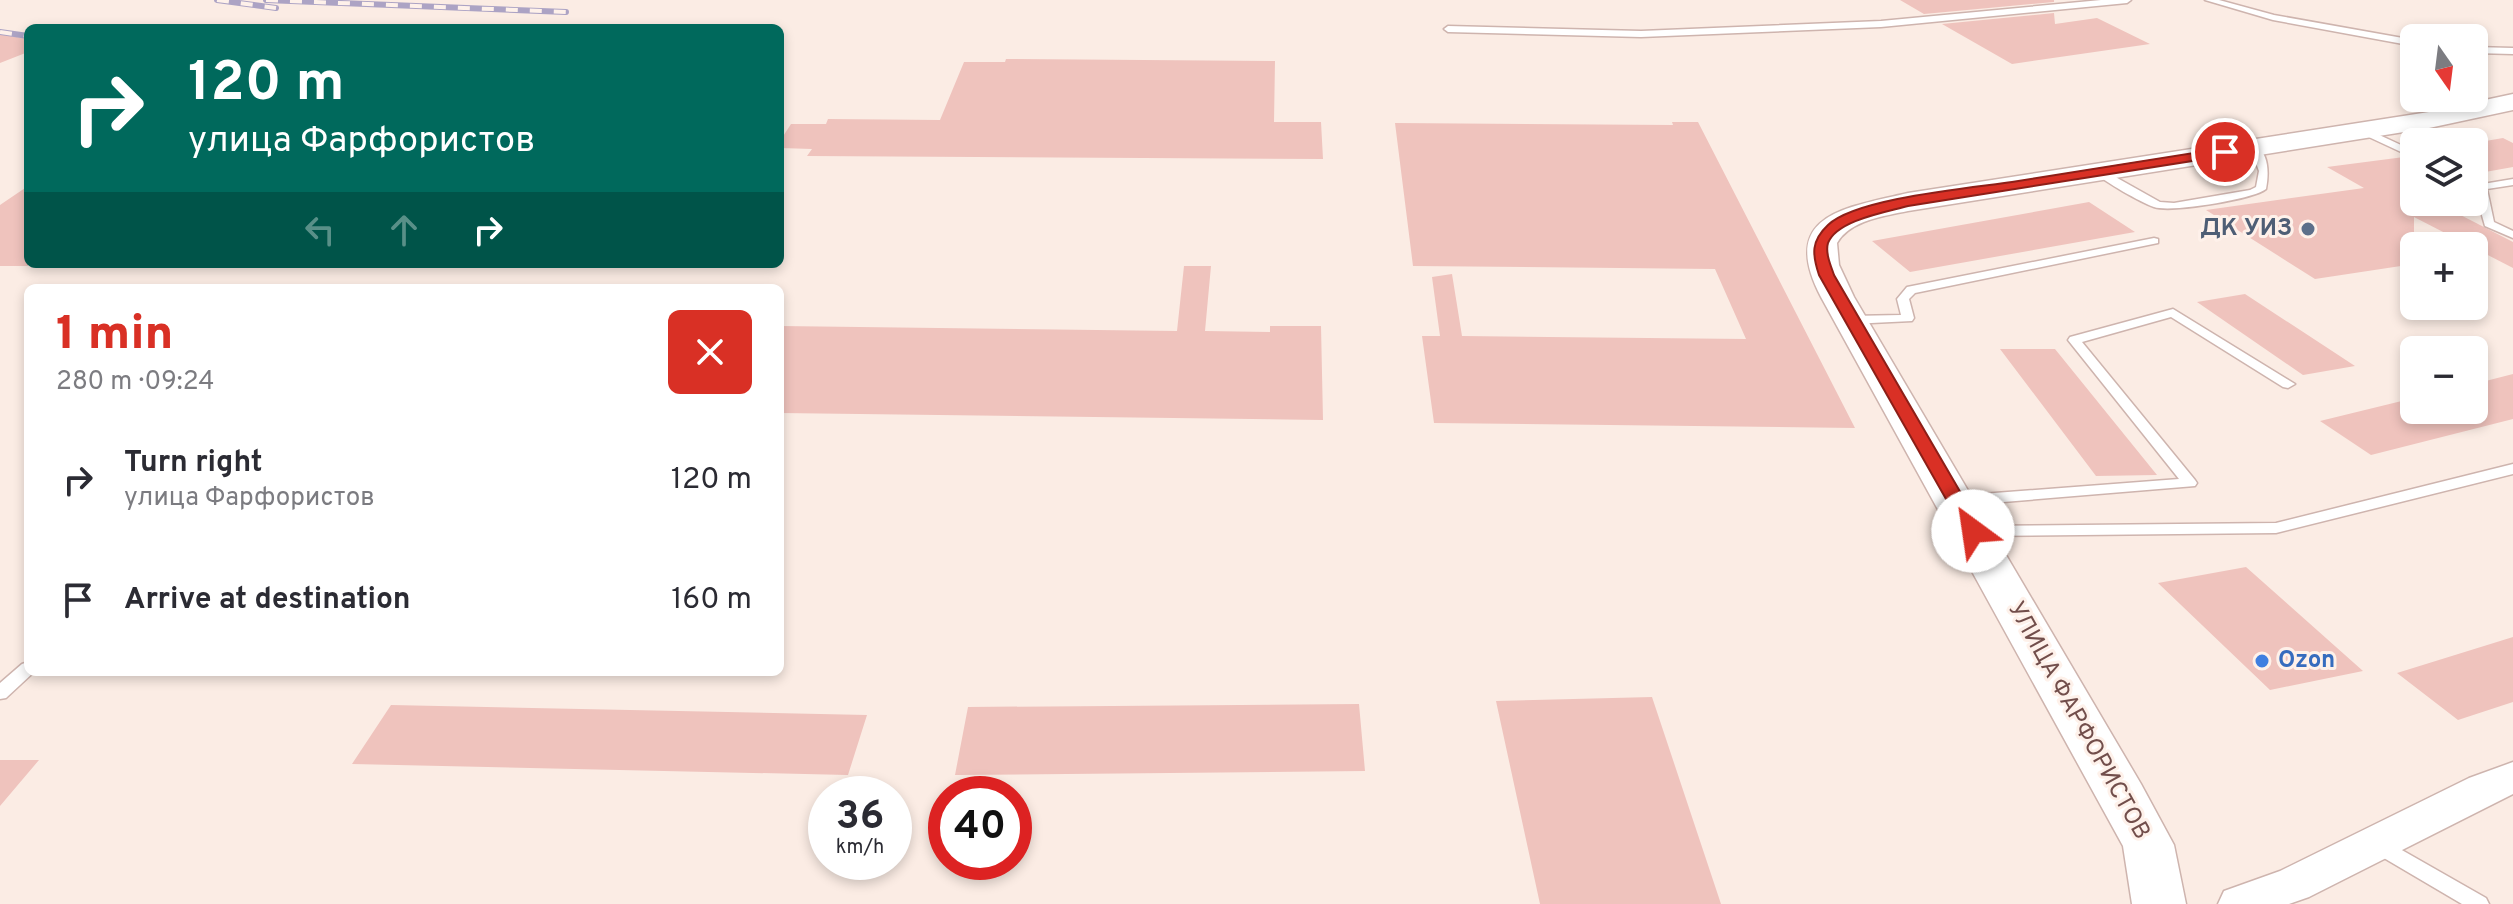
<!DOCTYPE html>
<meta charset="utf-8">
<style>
:root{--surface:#fff;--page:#f2f2f3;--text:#2b2b33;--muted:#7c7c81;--accent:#d93025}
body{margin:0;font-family:Overpass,sans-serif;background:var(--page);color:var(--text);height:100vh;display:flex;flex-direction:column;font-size:30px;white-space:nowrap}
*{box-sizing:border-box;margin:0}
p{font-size:26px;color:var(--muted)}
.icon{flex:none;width:44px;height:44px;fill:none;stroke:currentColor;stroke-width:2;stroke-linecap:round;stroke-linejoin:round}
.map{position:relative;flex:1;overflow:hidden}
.drawer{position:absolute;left:24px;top:284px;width:760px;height:392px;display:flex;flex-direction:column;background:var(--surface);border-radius:12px;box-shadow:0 4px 12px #0003}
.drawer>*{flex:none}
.banner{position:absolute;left:24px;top:24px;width:760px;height:244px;border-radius:12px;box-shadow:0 4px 12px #0003;background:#00695c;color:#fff;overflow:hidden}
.needle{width:52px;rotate:166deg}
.fabs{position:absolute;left:2400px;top:24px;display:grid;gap:16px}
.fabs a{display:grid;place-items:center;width:88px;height:88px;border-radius:12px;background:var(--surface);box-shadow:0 4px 12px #0003;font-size:40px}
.speed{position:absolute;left:808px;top:776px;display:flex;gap:16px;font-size:40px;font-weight:700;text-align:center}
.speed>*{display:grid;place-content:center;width:104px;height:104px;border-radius:50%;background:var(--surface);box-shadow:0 4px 12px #0003;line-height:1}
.speed small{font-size:20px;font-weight:400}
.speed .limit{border:12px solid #d22;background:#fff;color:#111}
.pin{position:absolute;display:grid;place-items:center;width:68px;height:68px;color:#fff;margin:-34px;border:4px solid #fff;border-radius:50%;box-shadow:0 2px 8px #0007}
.me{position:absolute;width:88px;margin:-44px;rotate:329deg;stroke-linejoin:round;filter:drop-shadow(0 0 6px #0008)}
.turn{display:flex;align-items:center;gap:28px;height:168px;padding:0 32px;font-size:36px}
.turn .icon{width:104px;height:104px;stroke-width:2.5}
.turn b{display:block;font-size:56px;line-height:68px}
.lanes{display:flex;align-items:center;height:76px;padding:0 32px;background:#0003;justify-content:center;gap:40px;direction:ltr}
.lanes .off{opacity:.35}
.round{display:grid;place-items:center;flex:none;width:84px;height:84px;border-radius:12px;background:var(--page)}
.summary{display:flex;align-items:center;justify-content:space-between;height:136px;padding:0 32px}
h1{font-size:48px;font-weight:800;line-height:60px;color:var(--accent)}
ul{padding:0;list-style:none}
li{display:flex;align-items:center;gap:24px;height:120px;padding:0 32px}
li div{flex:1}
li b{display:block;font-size:30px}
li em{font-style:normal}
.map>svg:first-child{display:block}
.building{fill:#efc3bd}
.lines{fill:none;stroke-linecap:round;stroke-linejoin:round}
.service-casing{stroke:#ceb4ae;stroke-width:3}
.minor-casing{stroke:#ceb4ae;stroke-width:3}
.tertiary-casing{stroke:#ceb4ae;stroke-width:3}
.service{fill:#fff;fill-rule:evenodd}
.minor{fill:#fff;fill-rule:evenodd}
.tertiary{fill:#fff;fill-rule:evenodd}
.rail-casing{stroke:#aca3c4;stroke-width:6}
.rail{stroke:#fef1ea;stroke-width:4;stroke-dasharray:12;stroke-linecap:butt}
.route{fill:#d93025;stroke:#8d1f18;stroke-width:2}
.service-dot{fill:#5c6f8a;stroke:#fef1ea;stroke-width:3}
.shop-dot{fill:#3f7fe0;stroke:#fef1ea;stroke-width:3}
.labels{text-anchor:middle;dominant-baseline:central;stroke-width:6;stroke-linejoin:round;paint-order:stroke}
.service-label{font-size:24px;font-weight:bold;fill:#4e5e75;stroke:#fef1ea;text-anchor:end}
.shop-label{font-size:24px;font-weight:bold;fill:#366cbe;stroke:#fef1ea;text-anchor:start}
.street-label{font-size:24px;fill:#724e4b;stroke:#fef1ea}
</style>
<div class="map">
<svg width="2513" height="904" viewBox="0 0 2513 904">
<rect width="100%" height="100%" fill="#fbece4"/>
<path class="building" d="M 1900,0 L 2054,0 L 2054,2 L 1924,14 Z
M 2054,13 L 2055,24 L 2097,18 L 2150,44 L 2012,64 L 1942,24 Z
M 0,34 L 28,39 L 28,52 L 0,63 Z
M 1006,59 L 1275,61 L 1274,122 L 1321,122 L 1323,159 L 807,156 L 812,149 L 780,148 L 780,141 L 791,124 L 826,124 L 828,119 L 940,120 L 964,62 L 1005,62 Z
M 1672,122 L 1698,122 L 1855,428 L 1434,423 L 1422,336 L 1440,336 L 1432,277 L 1452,274 L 1462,336 L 1746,339 L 1715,269 L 1413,266 L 1395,123 L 1673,125 Z
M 2503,138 L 2513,143 L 2513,167 L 2474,174 L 2474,143 Z
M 2404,157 L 2414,161 L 2414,212 L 2443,206 L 2513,242 L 2513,268 L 2414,217 L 2414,264 L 2315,279 L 2206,210 L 2364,188 L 2327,167 Z
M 28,186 L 28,266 L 0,266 L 0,205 Z
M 2089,202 L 2135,232 L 1910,272 L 1872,241 Z
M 1184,266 L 1211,266 L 1205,331 L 1270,332 L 1270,326 L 1321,326 L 1323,420 L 780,413 L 780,326 L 1177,331 Z
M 2245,294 L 2355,366 L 2303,375 L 2197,302 Z
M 2000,349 L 2055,349 L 2157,475 L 2096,476 Z
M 2513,374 L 2513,419 L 2371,455 L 2320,421 L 2414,398 L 2414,410 L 2474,410 L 2474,384 Z
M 2246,567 L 2363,671 L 2270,690 L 2158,583 Z
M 2513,637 L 2513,702 L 2458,720 L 2397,673 Z
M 1652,697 L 1721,904 L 1540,904 L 1496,701 Z
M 1359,704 L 1365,771 L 955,775 L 968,707 Z
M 391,705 L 867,715 L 848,775 L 352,764 Z
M 0,760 L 39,760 L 0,806 Z"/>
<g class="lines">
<defs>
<path id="service" d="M 2101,0 L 2131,0 L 2127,3 L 1881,27 L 1641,37 L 1448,32 L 1444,29 L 1448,26 L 1641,31 L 1881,21 Z
M 2205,0 L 2219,0 L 2274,15 L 2414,40 L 2414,46 L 2273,20 Z
M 2474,47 L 2513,48 L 2513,54 L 2474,53 Z
M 2362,127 L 2414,151 L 2414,158 L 2358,132 L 2358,128 Z
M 2255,144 C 2269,154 2269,173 2266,189 C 2254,199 2171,213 2154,207 C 2140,202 2105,182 2094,172 L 2099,169 L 2103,170 L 2160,202 L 2174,203 L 2250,190 L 2256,187 L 2259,171 L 2250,147 Z
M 2513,179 L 2513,185 L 2487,189 L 2494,222 L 2513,231 L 2513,238 L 2485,226 L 2474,187 L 2474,180 L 2483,184 Z
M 2154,238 L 2158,239 L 2158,243 L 1915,293 L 1909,299 L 1914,318 L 1912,321 L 1851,324 L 1845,320 L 1851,316 L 1901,315 L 1897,299 L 1907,287 Z
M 2173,309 L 2295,384 L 2288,388 L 2283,387 L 2171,317 L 2082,342 L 2195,480 L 2197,483 L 2195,486 L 1955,506 L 1950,504 L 1948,501 L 1950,498 L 1955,496 L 2179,479 L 2068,340 L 2070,337 Z
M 2513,464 L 2513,474 L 2276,533 L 1973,536 L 1966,531 L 1973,526 L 2276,523 Z
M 28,662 L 28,672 L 34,672 L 6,698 L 0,699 L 0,683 L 22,664 Z
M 2379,837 L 2486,898 L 2489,904 L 2462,904 L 2372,851 L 2370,845 L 2372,839 Z"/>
<path id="minor" d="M 2513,762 L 2513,794 L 2309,897 L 2289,904 L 2218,904 L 2224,891 L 2280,871 L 2469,778 Z"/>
<path id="tertiary" d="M 2513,94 L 2513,110 L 2429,128 L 1908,211 C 1885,216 1850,220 1837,243 L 1839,265 L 1854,297 L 2141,784 L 2174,845 L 2186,904 L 2132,904 L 2123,846 L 1821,297 C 1778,215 1844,208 1908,193 L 2429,112 Z"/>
</defs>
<use href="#service" class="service-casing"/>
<use href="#minor" class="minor-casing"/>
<use href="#tertiary" class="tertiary-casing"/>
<use href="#service" class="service"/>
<use href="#minor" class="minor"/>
<use href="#tertiary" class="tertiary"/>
<defs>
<path id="rail" d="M 217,0 L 276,8
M 266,0 L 566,12
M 0,32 L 28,36"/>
</defs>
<use href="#rail" class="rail-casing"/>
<use href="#rail" class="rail"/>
</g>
<path class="route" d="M 2225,148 L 2231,152 L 2230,155 L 1908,206 C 1887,212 1837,220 1828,243 C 1825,253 1831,266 1834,275 L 1983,531 L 1980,536 L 1967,536 L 1819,275 C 1812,254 1811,241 1828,225 C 1856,198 1971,188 2012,182 C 2083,170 2154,159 2225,148 Z"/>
<circle class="service-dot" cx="2308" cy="229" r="8"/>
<circle class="shop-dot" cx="2262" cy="661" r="8"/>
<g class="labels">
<g class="service-label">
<text x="2292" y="229">ДК УИЗ</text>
</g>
<g class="shop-label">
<text x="2278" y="661">Ozon</text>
</g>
<g class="street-label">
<text transform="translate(2078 721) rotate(61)">УЛИЦА ФАРФОРИСТОВ</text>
</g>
</g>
</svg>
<div class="fabs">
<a><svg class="needle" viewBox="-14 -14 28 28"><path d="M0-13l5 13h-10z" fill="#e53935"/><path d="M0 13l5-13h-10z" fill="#7c7c81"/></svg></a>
<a><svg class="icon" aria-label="layers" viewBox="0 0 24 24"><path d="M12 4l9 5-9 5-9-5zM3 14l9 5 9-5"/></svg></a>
<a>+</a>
<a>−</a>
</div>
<div class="speed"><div>36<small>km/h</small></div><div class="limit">40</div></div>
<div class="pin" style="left:2225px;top:152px;background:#d93025"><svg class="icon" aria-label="arrive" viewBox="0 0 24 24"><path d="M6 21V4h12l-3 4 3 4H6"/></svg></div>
<svg class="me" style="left:1973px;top:531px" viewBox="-20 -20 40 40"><circle r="19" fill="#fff"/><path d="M0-13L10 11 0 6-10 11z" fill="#d93025"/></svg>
<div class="banner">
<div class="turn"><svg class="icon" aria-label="right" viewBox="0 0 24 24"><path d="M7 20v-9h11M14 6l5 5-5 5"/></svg><div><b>120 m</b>улица Фарфористов</div></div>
<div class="lanes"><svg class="icon off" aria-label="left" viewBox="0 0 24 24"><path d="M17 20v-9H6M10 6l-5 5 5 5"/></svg><svg class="icon off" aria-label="ahead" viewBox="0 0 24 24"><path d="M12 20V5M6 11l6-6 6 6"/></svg><svg class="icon" aria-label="right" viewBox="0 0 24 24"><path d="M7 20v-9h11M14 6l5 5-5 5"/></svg></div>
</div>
<section class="drawer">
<div class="summary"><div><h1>1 min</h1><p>280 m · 09:24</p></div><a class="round" style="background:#d93025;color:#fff"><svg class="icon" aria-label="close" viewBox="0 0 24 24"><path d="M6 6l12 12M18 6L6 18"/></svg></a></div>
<ul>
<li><svg class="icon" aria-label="right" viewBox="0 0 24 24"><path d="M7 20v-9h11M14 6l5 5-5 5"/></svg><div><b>Turn right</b><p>улица Фарфористов</p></div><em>120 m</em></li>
<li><svg class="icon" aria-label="arrive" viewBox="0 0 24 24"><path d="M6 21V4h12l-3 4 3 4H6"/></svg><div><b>Arrive at destination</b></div><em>160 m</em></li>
</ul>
</section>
</div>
